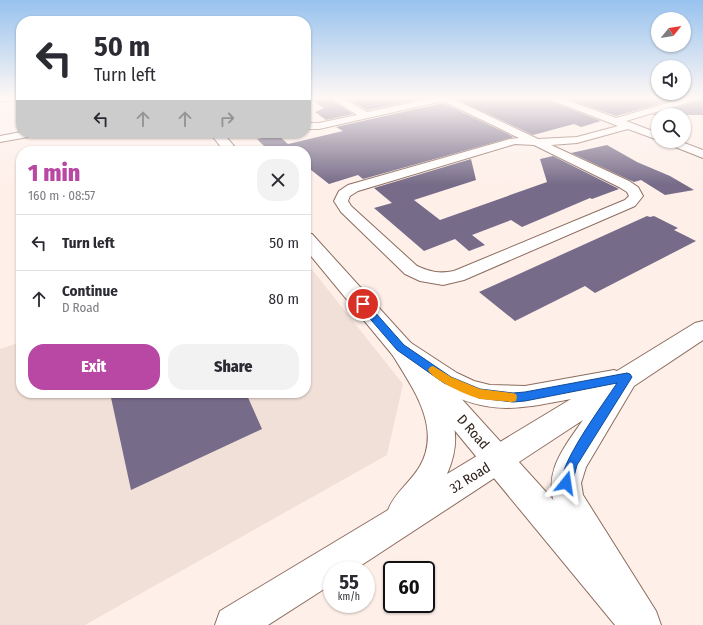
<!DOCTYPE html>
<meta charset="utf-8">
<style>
:root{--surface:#fff;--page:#f2f2f3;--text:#2b2b33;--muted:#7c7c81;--line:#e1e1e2;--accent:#b848a3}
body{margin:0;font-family:"Fira Sans Condensed",sans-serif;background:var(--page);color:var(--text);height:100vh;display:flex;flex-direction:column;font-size:15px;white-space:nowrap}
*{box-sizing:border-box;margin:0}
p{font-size:13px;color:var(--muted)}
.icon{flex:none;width:22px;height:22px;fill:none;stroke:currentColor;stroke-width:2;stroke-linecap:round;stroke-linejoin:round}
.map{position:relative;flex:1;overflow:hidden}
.panel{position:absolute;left:16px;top:146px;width:295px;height:252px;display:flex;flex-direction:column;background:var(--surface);border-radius:16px;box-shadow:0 1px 3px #0004}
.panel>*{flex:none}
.banner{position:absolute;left:16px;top:16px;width:295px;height:122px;border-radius:16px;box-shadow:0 1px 3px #0004;background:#fff;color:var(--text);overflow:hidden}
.needle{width:26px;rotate:60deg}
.tools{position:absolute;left:651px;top:12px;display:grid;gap:8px}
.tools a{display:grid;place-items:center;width:40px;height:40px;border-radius:50%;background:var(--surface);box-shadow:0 1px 3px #0004;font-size:20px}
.speed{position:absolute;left:323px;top:561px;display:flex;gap:8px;font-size:20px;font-weight:700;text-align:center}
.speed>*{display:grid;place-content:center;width:52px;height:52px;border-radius:50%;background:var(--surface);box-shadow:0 1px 3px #0004;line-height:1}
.speed small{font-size:10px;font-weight:400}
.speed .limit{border:2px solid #111;border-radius:6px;background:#fff;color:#111}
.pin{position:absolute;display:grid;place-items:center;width:34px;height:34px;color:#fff;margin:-17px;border:2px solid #fff;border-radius:50%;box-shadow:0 1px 4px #0007}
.me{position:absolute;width:44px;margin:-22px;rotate:15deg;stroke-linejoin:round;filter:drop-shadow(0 0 3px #0008)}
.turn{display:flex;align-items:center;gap:14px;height:84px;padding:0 12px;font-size:18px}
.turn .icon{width:52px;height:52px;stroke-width:2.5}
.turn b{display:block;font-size:28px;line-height:34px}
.lanes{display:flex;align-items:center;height:38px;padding:0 12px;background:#0003;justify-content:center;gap:20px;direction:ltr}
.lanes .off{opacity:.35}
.round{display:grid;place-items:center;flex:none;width:42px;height:42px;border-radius:16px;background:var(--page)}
.head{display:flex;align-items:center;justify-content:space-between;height:68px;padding:0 12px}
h1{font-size:24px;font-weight:800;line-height:30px;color:var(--accent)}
.button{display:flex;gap:8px;margin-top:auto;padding:8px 12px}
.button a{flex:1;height:46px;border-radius:16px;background:var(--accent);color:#fff;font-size:16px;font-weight:800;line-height:46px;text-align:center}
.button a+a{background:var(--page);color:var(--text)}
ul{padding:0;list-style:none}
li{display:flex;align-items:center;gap:12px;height:56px;padding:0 12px;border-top:1px solid var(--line)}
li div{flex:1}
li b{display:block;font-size:15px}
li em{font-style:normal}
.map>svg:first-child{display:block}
.built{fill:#f1e0d8}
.building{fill:#766b88}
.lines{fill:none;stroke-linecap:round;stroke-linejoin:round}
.service-casing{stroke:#8c6c5e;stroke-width:2}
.minor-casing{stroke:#8c6c5e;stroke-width:2}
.tertiary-casing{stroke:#8c6c5e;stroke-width:2}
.primary-casing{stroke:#8c6c5e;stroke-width:2}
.service{fill:#fff;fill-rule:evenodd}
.minor{fill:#fff;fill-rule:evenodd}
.tertiary{fill:#fff;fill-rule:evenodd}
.primary{fill:#fff;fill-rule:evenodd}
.route{fill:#1a73e8;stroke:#114b97}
.slow{fill:#f59e0b}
.labels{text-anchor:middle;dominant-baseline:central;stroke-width:3;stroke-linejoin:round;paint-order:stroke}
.near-street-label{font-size:14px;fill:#30231d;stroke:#fff}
</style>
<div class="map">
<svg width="703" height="625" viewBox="0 0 703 625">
<rect width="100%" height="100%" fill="#feefe9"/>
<path class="built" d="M 306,262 L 403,384 L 387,455 L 85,625 L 0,625 L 0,349 L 21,342 L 21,393 L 306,393 Z"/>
<path class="building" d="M 308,98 L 332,98 L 333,101 L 353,114 L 326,120 L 315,112 L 324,108 Z
M 345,98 L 429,98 L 367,110 Z
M 453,98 L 549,98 L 550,101 L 601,121 L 581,127 L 574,124 L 533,135 Z
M 564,98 L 681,98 L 616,116 Z
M 700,98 L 703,98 L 703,115 L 651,115 L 696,101 Z
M 443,103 L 514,137 L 363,179 L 358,175 L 329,184 L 306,166 L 306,151 L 269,151 L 257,139 L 278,135 L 288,144 L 343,131 L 336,127 Z
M 607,145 L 637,162 L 670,176 L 694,190 L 665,195 L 641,180 L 634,182 L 571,153 Z
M 553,156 L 619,189 L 592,199 L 590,198 L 522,227 L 511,220 L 472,235 L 485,245 L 469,251 L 455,239 L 424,251 L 374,208 L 392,203 L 374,188 L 471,159 L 476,180 L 414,200 L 440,220 L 547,182 L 540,159 Z
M 647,216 L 650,217 L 654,216 L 678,228 L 674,230 L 696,241 L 595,293 L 585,286 L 515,321 L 479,292 Z
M 110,393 L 246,393 L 262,429 L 131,490 Z"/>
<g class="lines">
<defs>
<path id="service" d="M 15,98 L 21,98 L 21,99 L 0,102 L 0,100 Z"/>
<path id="minor" d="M 333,98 L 343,98 L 367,112 L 434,98 L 451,98 L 538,139 L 577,137 L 618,126 L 551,100 L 550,98 L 561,98 L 616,118 L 685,98 L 698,98 L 696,100 L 626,121 L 658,133 L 658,140 L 628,129 L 577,143 L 551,145 L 629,181 L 638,187 L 643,196 L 635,206 L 464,280 L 443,285 L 420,281 L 405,274 L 341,212 L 334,201 L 339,191 L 348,185 L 510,139 L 519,138 L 443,101 L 319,129 L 306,129 L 306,123 L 319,123 L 357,115 L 334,100 ZM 515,144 L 534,145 L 619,187 L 627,192 L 629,196 L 625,200 L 454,271 C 440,274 430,272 417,266 L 351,206 L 348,201 L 350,196 L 358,191 Z
M 21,132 L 39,133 L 34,136 L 0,142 L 0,136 Z
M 663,141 L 679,141 L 703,150 L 703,158 L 665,143 Z"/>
<path id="tertiary" d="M 210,133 L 223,133 L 238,151 L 224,151 Z
M 306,233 L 312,234 L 654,611 L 659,625 L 615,625 L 306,250 Z"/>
<path id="primary" d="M 703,321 L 703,340 L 634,386 L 586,467 L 581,483 L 583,495 L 656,611 L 661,625 L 621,625 L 557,511 C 541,474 563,449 583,420 L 354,570 L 332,570 L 332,584 L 268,625 L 215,625 L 220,611 L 388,510 C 394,493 411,482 420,466 C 444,424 407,381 388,347 L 392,341 L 400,338 L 408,341 L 457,373 L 474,381 L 490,385 L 525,386 L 614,370 L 617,371 L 695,323 ZM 440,389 C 488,416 520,409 571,399 L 447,474 C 461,443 456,418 440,389 Z"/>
</defs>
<use href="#service" class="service-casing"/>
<use href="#minor" class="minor-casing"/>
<use href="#tertiary" class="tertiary-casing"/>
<use href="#primary" class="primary-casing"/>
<use href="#service" class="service"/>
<use href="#minor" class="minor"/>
<use href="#tertiary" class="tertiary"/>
<use href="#primary" class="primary"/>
</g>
<linearGradient id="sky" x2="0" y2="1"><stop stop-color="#97c2ee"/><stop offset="0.53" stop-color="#fff8f5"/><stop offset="1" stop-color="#fff8f5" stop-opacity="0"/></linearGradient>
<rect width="703" height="185" fill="url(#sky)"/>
<path class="route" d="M 363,301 L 366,302 L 404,345 L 451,377 L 480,389 L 513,393 L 525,392 L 627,373 L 630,374 L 632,377 L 577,465 L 571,488 L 566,490 L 562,488 C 554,469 605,402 617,383 L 525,401 L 513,402 L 479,398 L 444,383 L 397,350 L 359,306 L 358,304 Z"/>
<path class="slow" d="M 433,366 L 451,377 L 480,389 L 512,393 L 516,394 L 517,397 L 516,401 L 512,402 C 501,401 491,400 480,399 C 469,396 434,381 428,370 L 430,367 Z"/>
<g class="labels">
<g class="near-street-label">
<text transform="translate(473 432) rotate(49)">D Road</text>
<text transform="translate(470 478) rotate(-32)">32 Road</text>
</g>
</g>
</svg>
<div class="tools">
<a><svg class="needle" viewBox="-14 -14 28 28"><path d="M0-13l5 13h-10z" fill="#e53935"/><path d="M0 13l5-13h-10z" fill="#7c7c81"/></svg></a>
<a><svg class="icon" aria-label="sound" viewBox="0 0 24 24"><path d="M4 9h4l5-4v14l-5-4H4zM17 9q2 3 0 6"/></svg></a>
<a><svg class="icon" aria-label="search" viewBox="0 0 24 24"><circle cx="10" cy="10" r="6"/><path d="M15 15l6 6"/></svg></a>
</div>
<div class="speed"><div>55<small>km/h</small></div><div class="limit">60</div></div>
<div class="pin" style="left:363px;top:304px;background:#d93025"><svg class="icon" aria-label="arrive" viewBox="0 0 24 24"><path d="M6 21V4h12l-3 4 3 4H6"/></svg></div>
<svg class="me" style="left:566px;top:483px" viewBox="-20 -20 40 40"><path d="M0-17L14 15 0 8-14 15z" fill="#1a73e8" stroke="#fff" stroke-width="4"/></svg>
<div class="banner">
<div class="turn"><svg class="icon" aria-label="left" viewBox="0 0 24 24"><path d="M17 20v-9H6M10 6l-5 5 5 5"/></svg><div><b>50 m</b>Turn left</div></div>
<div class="lanes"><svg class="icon" aria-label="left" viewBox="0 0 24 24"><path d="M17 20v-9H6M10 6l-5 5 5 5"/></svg><svg class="icon off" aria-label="ahead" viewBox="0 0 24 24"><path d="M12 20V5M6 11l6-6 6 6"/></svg><svg class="icon off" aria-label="ahead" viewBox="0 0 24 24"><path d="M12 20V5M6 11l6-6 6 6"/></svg><svg class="icon off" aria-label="right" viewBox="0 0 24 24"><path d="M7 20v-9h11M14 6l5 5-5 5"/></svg></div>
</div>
<section class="panel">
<div class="head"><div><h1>1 min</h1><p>160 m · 08:57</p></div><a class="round"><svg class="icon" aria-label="close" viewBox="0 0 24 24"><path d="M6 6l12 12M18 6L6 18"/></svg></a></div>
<ul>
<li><svg class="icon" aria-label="left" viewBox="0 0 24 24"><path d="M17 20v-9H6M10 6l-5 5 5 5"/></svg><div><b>Turn left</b></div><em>50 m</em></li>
<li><svg class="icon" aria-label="ahead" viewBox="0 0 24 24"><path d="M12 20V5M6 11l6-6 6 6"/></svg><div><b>Continue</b><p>D Road</p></div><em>80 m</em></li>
</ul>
<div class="button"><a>Exit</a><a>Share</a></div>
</section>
</div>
